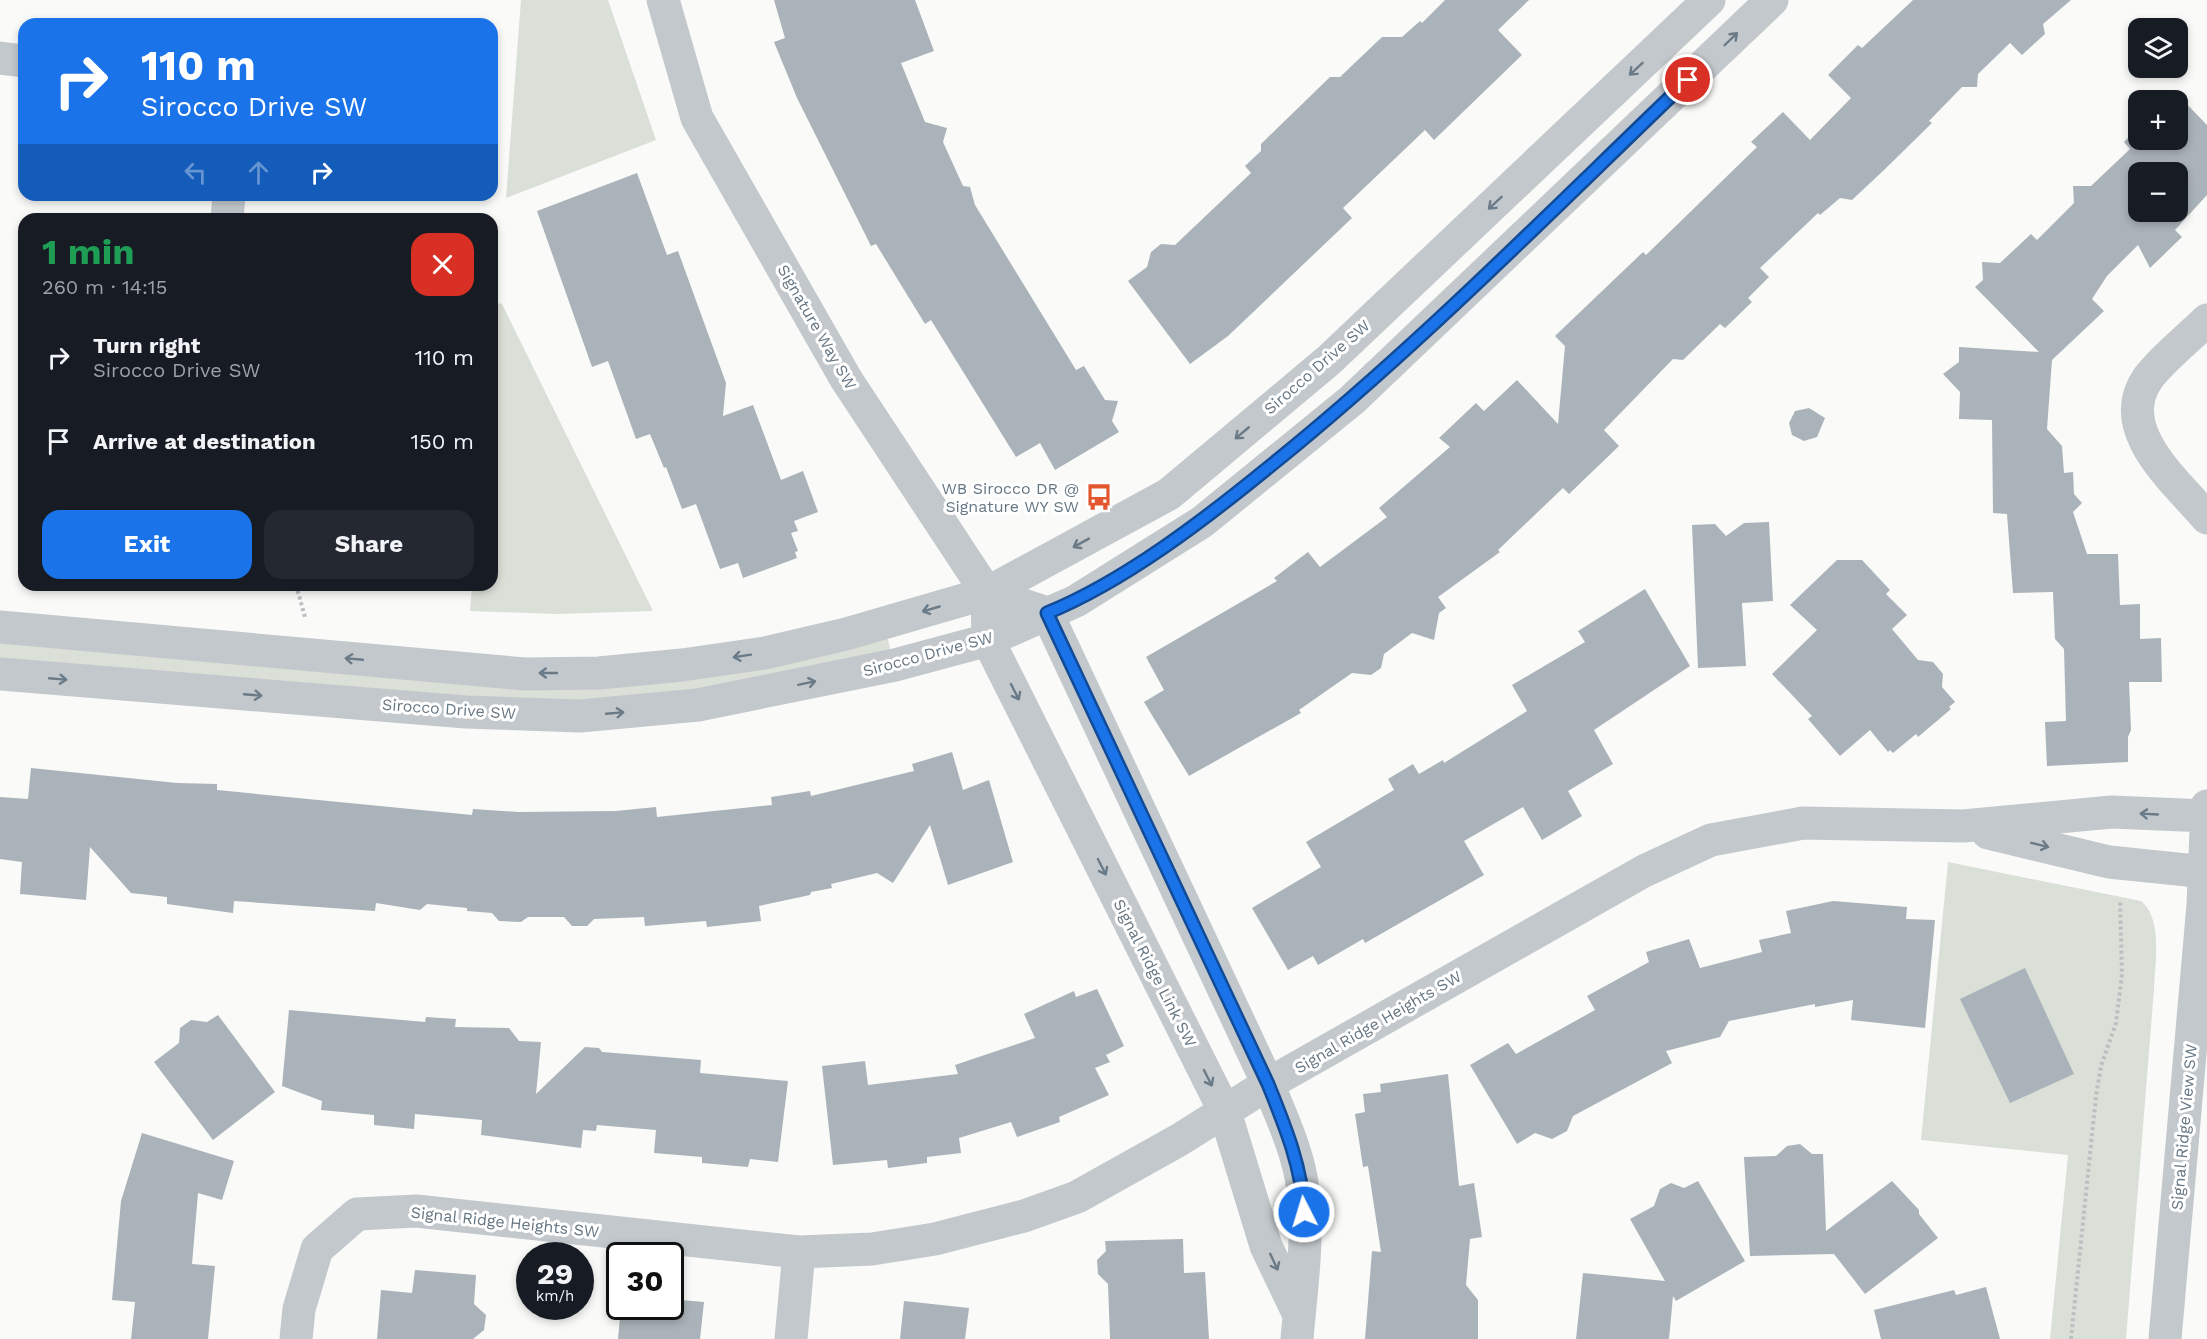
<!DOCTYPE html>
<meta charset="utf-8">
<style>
:root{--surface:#171b24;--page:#242831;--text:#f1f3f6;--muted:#9ea1a6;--accent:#1a73e8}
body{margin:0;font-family:"Work Sans",sans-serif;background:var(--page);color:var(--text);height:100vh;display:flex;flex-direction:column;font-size:22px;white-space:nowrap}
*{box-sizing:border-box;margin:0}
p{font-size:20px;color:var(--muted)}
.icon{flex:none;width:33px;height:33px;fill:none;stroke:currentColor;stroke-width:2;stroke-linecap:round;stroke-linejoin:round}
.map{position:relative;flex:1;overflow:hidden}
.panel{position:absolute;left:18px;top:213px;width:480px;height:378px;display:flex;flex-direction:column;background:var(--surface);border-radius:18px;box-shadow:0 3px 9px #0003}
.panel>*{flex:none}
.top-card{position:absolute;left:18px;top:18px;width:480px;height:183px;border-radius:18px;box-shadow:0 3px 9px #0003;background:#1a73e8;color:#fff;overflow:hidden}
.buttons{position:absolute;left:2128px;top:18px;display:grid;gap:12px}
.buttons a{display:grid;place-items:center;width:60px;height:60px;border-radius:12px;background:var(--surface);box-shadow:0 3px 9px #0003;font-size:30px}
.speed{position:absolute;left:516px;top:1242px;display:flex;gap:12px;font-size:30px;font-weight:700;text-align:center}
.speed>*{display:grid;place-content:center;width:78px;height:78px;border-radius:50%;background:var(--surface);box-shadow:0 3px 9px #0003;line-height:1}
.speed small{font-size:15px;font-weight:400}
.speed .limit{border:3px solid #111;border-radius:9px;background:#fff;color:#111}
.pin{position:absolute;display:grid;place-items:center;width:51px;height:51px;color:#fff;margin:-26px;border:3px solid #fff;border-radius:50%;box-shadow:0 2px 6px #0007}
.me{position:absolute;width:66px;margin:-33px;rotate:355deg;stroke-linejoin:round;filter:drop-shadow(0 0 4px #0008)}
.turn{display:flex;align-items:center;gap:21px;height:126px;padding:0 24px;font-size:27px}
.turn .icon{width:78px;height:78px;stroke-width:2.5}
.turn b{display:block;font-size:42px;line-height:51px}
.lanes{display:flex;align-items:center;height:57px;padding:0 24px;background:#0003;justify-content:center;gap:30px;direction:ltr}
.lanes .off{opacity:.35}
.round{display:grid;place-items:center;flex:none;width:63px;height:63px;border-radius:18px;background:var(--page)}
.overview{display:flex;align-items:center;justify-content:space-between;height:102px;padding:0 24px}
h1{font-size:36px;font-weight:700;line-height:45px;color:#1e9e55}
.button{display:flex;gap:12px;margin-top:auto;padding:12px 24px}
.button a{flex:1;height:69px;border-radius:18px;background:var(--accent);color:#fff;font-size:24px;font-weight:700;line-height:69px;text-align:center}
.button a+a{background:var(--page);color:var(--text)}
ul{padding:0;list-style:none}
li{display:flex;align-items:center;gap:18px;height:84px;padding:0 24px}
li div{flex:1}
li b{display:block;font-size:22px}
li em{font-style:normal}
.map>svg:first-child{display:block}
.green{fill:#dadfd7}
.building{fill:#aab3b9;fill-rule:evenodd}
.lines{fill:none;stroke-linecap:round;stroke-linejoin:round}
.path{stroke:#bbbfc2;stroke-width:4;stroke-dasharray:3 3;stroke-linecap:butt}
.minor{stroke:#c3c8cc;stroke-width:33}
.tertiary{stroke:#c3c8cc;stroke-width:33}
.oneway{stroke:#6a7a87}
.route-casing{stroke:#114b97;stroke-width:15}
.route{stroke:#1a73e8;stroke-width:10}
.labels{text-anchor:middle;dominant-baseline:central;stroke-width:6;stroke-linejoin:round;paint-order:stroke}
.street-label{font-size:16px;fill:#657683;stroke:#fff}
.poi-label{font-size:16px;fill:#657683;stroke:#fff;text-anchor:end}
</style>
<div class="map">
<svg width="2207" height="1339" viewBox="0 0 2207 1339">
<rect width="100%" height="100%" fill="#fafaf8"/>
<path class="green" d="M 521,0 L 608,0 L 656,140 L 506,198 Z
M 497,303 L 502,304 L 653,611 L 556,614 L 470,611 L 472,585 L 492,585 L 492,355 Z
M 887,634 L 891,654 L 633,701 L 500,702 L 0,661 L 0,642 L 493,683 Z
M 1948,862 L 2141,901 C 2163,919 2155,963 2154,989 L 2126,1339 L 2050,1339 L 2068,1155 L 1921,1140 Z"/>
<path class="building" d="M 774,0 L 915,0 L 934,51 L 901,63 L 925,122 L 947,128 L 943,142 L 963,186 L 970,187 L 975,205 L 1076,370 L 1084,366 L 1105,400 L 1118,401 L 1112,421 L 1119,432 L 1055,470 L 1040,443 L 1016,457 L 931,320 L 925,324 L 876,244 L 871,246 L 797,98 L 774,42 L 785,38 Z
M 1445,0 L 1529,0 L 1498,30 L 1522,55 L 1434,140 L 1425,130 L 1343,208 L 1352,218 L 1228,336 L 1190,364 L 1128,281 L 1147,267 L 1151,252 L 1161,244 L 1175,245 L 1251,173 L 1245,166 L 1261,151 L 1261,144 L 1330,77 L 1340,77 L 1382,37 L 1402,37 L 1420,21 L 1422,23 Z
M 1913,0 L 2071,0 L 2043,24 L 2045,34 L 2022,55 L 2010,43 L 1978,74 L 1977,87 L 1962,87 L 1929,121 L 1932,123 L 1884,170 L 1852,200 L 1840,198 L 1820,215 L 1818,213 L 1760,268 L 1769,277 L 1748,298 L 1752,302 L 1725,328 L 1720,324 L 1683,360 L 1673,359 L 1604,430 L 1619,446 L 1569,494 L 1563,488 L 1498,550 L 1500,552 L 1438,597 L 1446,608 L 1439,613 L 1434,640 L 1412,633 L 1384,654 L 1381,668 L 1371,675 L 1352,673 L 1299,710 L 1301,713 L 1189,776 L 1144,702 L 1164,690 L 1146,657 L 1277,581 L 1274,578 L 1308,552 L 1320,567 L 1387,517 L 1379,508 L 1450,447 L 1439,438 L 1476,403 L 1484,411 L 1517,380 L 1558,424 L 1565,346 L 1555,336 L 1643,252 L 1646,255 L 1757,147 L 1751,142 L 1783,112 L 1810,140 L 1851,98 L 1828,75 L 1858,45 L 1862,48 Z
M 2173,90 L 2207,125 L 2207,195 L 2175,230 L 2182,237 L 2150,268 L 2138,245 L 2107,276 L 2092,299 L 2104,311 L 2052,360 L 2047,429 L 2062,446 L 2064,473 L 2073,472 L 2074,494 L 2082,503 L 2073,512 L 2087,554 L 2118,554 L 2120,605 L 2140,604 L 2140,639 L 2161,638 L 2162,682 L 2129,682 L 2131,730 L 2128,737 L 2128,762 L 2047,766 L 2045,722 L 2066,721 L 2064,649 L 2055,639 L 2053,592 L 2013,593 L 2007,514 L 1993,513 L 1992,420 L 1959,419 L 1960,392 L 1943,374 L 1959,362 L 1959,347 L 2039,352 L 1975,287 L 1983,280 L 1982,262 L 2000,263 L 2031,234 L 2037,240 L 2074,203 L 2073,186 L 2091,186 L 2130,149 L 2124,142 L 2139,126 L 2139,140 L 2178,140 L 2178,100 L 2163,100 ZM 2139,172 L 2178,172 L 2178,212 L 2139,212 Z
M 637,173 L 667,255 L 678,251 L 726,383 L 723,416 L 753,405 L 781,480 L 803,471 L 818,512 L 794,521 L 798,531 L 791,533 L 798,551 L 795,552 L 797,558 L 743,578 L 738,563 L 720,569 L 696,504 L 682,509 L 666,467 L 664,468 L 650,434 L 636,439 L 608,361 L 592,367 L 537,211 Z
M 1809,408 L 1825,418 L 1817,437 L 1804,441 L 1792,435 L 1789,423 L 1795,411 Z
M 1769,522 L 1773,601 L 1742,603 L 1746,666 L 1698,668 L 1692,525 L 1715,524 L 1726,536 L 1744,523 Z
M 1837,560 L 1862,560 L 1890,590 L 1886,594 L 1907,615 L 1892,629 L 1918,660 L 1933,662 L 1943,674 L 1942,687 L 1955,702 L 1949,707 L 1951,709 L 1918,737 L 1916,734 L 1893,753 L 1890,750 L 1888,752 L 1870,730 L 1840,756 L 1808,719 L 1812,716 L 1772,674 L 1817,630 L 1790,605 Z
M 1645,589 L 1690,666 L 1594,730 L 1613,764 L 1568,791 L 1582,816 L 1542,840 L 1523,807 L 1464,841 L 1484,875 L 1365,943 L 1363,939 L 1318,965 L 1313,956 L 1288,970 L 1252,908 L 1321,867 L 1306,842 L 1394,790 L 1388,779 L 1413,764 L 1419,774 L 1443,760 L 1444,763 L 1527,711 L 1512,685 L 1585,642 L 1578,631 Z
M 952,752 L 963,790 L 989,780 L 1013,862 L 948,885 L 930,825 L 893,883 L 877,873 L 831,884 L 832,888 L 811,892 L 810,895 L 759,906 L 761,921 L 707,927 L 706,921 L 645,926 L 644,917 L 594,919 L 587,926 L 572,926 L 564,917 L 528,917 L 521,922 L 499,921 L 492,913 L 467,911 L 467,908 L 427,904 L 420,910 L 376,903 L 375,911 L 234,901 L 233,913 L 167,904 L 167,897 L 131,893 L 90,847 L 86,900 L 20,894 L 22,862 L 0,859 L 0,797 L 28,799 L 31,768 L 177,783 L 217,784 L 217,790 L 472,815 L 473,809 L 518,812 L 616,811 L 656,807 L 657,817 L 772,805 L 771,797 L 810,791 L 811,796 L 914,771 L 912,764 Z
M 1833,901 L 1907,907 L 1906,919 L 1935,920 L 1925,1028 L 1851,1020 L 1853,1000 L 1815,1007 L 1815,1004 L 1729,1021 L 1720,1037 L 1666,1051 L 1672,1063 L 1573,1116 L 1567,1131 L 1552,1139 L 1535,1133 L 1517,1144 L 1470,1065 L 1508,1043 L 1516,1054 L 1595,1010 L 1587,996 L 1649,962 L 1646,952 L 1689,939 L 1700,968 L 1762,952 L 1759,940 L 1791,933 L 1786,911 Z
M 2025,968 L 2074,1074 L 2010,1103 L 1960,999 Z
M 1097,989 L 1124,1046 L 1106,1055 L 1110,1062 L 1095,1068 L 1109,1095 L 1059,1117 L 1060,1122 L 1017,1137 L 1011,1122 L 959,1138 L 961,1153 L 927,1157 L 927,1163 L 888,1168 L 887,1160 L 833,1165 L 822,1066 L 865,1061 L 868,1085 L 958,1074 L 955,1065 L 1035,1038 L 1024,1014 L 1074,991 L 1076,997 Z
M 289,1010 L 425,1022 L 426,1017 L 456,1019 L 455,1027 L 509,1028 L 519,1041 L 541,1042 L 536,1094 L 585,1047 L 599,1048 L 602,1052 L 701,1060 L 700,1073 L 788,1081 L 778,1162 L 750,1159 L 748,1167 L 702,1163 L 702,1157 L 654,1153 L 656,1130 L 597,1125 L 596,1131 L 583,1130 L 581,1148 L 481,1135 L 482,1120 L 415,1114 L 414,1129 L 374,1125 L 374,1115 L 321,1110 L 322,1101 L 282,1086 Z
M 218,1015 L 275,1092 L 213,1140 L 154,1062 L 179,1043 L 180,1028 L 191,1020 L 207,1022 Z
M 1448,1074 L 1459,1186 L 1474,1183 L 1482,1237 L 1470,1239 L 1466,1285 L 1478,1300 L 1478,1339 L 1365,1339 L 1372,1251 L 1381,1252 L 1368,1166 L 1363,1167 L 1355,1114 L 1365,1112 L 1363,1094 L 1381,1092 L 1380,1084 Z
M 142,1133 L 234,1161 L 222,1200 L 198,1193 L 192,1264 L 215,1266 L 208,1339 L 131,1339 L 135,1302 L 112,1300 L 121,1201 Z
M 1800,1144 L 1812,1154 L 1823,1154 L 1826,1231 L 1892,1181 L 1919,1210 L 1919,1214 L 1938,1238 L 1865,1294 L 1834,1254 L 1750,1256 L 1744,1157 L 1776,1156 L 1787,1146 Z
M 1698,1181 L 1745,1261 L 1676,1301 L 1673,1296 L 1669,1339 L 1576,1339 L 1583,1273 L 1665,1281 L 1630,1219 L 1654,1206 L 1660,1189 L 1671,1183 L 1684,1188 Z
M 1183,1239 L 1184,1273 L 1205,1272 L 1209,1339 L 1110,1339 L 1108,1284 L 1098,1274 L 1097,1260 L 1106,1251 L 1105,1241 Z
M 415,1270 L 476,1275 L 474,1304 L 486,1315 L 484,1330 L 473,1339 L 377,1339 L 381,1290 L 412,1293 Z
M 1986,1287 L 2000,1339 L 1881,1339 L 1874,1310 L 1954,1290 L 1956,1295 Z
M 670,1299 L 704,1302 L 700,1339 L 618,1339 L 621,1306 L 670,1306 Z
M 904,1301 L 969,1308 L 965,1339 L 900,1339 Z"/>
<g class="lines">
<path class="path" d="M 296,585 L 305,617
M 2071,1339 L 2096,1096 L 2101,1066 L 2116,1023 L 2122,974 L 2120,900"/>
<path class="minor" d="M 663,0 L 697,118 L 846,379 L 987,593 L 988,640 L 1225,1112 L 1266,1246 L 1299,1315
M 0,58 L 24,61
M 227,219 L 229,195
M 2207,320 C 2188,339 2164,357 2148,378 C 2112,430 2177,482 2207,518
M 987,593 L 1047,613 L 1268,1084 C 1282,1118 1299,1154 1303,1190 C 1309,1239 1301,1290 1297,1339
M 1988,833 L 2109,862 L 2207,872
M 296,1339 L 299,1309 L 317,1249 L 357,1214 L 416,1211 L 799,1252 L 872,1249 L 935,1239 L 1024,1216 L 1077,1197 L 1179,1140 L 1268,1084 L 1644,871 L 1711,840 L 1803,823 L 1963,826 L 2112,812 L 2207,816
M 791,1339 L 799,1252
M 2165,1339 L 2203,905 L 2207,806"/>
<path class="tertiary" d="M 0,627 L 525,674 L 599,673 L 682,665 L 765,653 L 846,634 L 987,593 L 1169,494 L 1329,360 L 1709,0
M 0,674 L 466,712 L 580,716 L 698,705 L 895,665 L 988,640 L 1076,601 L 1202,522 L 1352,400 L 1772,0"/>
</g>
<defs><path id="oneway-shaft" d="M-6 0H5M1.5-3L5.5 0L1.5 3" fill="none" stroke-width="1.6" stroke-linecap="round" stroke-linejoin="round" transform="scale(1.5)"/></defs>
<g class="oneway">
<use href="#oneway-shaft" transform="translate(1731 39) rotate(-44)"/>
<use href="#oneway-shaft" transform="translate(1636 69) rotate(137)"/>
<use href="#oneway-shaft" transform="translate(1495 203) rotate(137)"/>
<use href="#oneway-shaft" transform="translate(1242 433) rotate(140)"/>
<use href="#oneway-shaft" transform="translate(1081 543) rotate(151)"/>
<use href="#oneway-shaft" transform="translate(931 609) rotate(164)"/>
<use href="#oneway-shaft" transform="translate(742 656) rotate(171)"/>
<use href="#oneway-shaft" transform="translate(354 659) rotate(-175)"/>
<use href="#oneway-shaft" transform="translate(548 673) rotate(180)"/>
<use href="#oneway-shaft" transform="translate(58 679) rotate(5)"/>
<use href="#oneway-shaft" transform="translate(807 683) rotate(-12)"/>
<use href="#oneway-shaft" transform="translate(1015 692) rotate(63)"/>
<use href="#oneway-shaft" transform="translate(253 695) rotate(5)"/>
<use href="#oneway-shaft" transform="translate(615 713) rotate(-5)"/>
<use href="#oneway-shaft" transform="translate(2149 814) rotate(-177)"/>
<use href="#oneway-shaft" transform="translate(2040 845) rotate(14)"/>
<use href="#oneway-shaft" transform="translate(1102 867) rotate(63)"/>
<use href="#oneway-shaft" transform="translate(1208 1078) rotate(63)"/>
<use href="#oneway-shaft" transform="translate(1274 1262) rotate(65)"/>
</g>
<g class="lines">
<defs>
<path id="route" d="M 1304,1212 C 1302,1167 1285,1126 1268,1084 L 1047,613 C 1125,581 1204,520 1269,467 C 1417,348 1551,211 1688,80"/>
</defs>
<use href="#route" class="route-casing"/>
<use href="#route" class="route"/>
</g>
<defs>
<symbol id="bus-bare" viewBox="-9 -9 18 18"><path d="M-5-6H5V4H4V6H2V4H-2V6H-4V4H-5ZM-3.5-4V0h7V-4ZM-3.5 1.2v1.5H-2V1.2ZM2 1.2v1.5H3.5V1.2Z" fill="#e4572e" stroke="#fff" stroke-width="2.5" paint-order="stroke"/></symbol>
</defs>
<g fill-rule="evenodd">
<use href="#bus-bare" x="1080" y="478" width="38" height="38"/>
</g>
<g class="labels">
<g class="street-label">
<text transform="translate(817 327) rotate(60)">Signature Way SW</text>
<text transform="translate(1317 367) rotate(-41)">Sirocco Drive SW</text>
<text transform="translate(928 654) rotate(-15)">Sirocco Drive SW</text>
<text transform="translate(449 709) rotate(4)">Sirocco Drive SW</text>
<text transform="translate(1155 973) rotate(63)">Signal Ridge Link SW</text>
<text transform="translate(1378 1022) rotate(-30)">Signal Ridge Heights SW</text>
<text transform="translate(2184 1127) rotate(-85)">Signal Ridge View SW</text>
<text transform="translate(505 1222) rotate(6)">Signal Ridge Heights SW</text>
</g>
<g class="poi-label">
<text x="1079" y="488">WB Sirocco DR @<tspan x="1079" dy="18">Signature WY SW</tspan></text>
</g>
</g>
</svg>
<div class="buttons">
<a><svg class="icon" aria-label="layers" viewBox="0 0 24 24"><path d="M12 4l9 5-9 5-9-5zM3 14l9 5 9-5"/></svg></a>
<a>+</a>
<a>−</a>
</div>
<div class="speed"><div>29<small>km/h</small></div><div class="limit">30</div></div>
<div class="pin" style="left:1688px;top:80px;background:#d93025"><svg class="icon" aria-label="arrive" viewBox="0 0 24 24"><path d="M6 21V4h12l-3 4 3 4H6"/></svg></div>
<svg class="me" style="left:1304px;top:1212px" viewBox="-20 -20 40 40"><circle r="17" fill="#1a73e8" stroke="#fff" stroke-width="3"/><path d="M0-11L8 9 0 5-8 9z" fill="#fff"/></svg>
<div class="top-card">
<div class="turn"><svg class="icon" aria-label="right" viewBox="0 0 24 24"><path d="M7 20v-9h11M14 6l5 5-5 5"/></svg><div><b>110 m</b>Sirocco Drive SW</div></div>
<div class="lanes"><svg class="icon off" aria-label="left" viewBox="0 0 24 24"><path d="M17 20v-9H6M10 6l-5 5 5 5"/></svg><svg class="icon off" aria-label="ahead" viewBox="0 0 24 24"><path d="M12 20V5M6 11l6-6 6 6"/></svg><svg class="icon" aria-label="right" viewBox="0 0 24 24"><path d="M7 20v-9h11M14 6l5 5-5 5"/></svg></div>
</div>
<section class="panel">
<div class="overview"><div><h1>1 min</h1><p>260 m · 14:15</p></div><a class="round" style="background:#d93025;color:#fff"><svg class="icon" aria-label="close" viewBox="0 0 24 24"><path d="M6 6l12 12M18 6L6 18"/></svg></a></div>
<ul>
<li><svg class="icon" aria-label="right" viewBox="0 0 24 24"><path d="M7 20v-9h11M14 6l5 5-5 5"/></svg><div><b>Turn right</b><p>Sirocco Drive SW</p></div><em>110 m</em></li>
<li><svg class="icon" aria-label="arrive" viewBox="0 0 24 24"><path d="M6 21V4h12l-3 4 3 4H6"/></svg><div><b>Arrive at destination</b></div><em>150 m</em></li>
</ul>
<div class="button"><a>Exit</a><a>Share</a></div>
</section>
</div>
